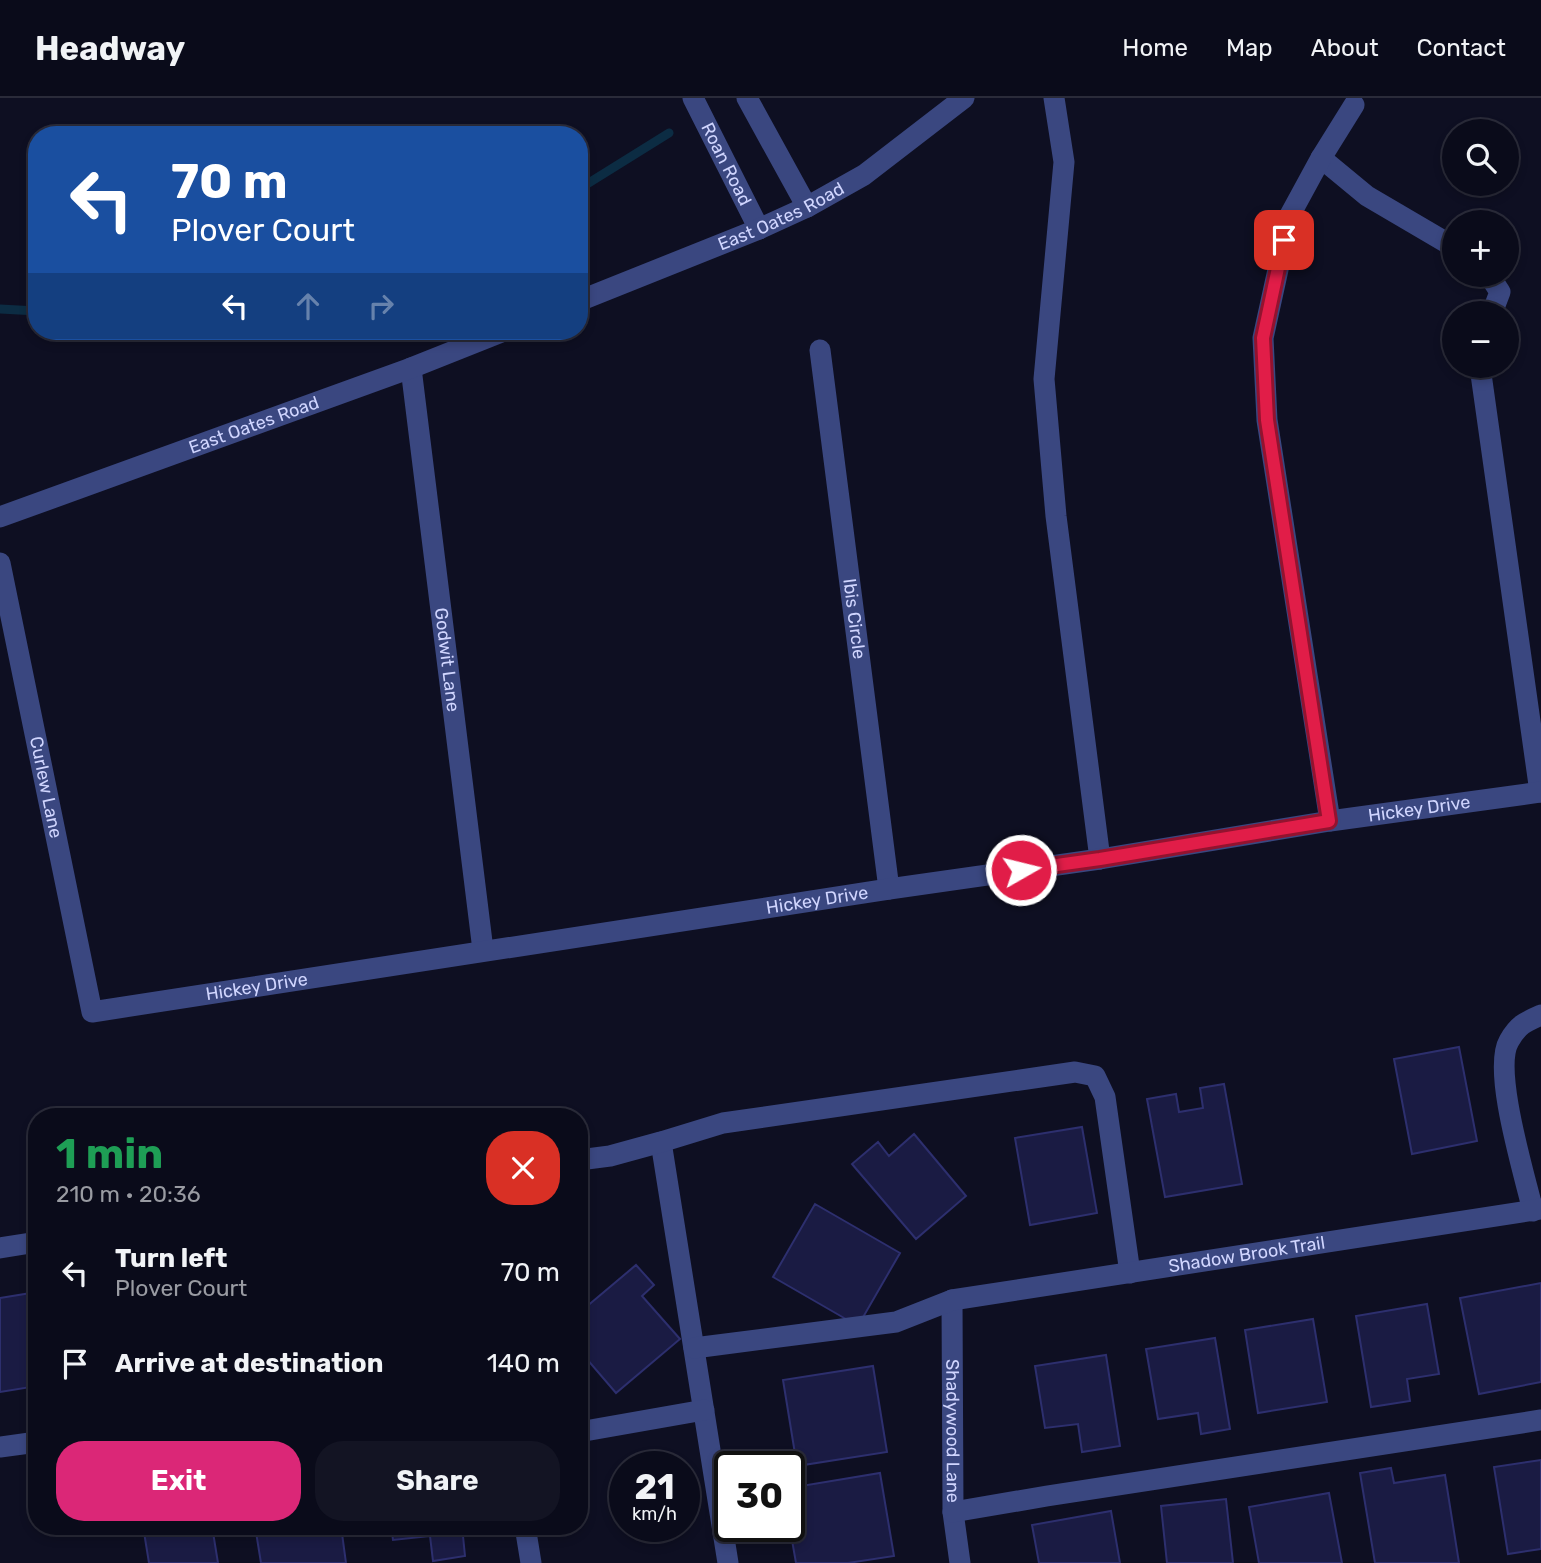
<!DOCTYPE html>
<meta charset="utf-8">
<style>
:root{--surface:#0a0b1a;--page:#131423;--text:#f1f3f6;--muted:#999ba2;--line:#2a2b39;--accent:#db2777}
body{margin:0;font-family:Rubik,sans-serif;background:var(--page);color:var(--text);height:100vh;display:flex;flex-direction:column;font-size:26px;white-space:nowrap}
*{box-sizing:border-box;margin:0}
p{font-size:23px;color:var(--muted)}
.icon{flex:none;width:38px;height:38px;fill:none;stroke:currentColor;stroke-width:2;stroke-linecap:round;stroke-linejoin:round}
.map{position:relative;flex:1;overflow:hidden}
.drawer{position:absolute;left:28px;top:1010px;width:560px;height:427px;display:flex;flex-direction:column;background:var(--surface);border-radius:28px;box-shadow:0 4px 10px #0003,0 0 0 2px var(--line)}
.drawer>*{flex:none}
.hud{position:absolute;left:28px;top:28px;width:560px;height:214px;border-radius:28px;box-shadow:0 4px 10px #0003,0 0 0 2px var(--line);background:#1a4fa0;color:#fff;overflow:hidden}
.fabs{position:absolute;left:1442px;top:21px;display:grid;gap:14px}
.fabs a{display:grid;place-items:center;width:77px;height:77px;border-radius:50%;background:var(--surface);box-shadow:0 4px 10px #0003,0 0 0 2px var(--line);font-size:35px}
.speed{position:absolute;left:609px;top:1353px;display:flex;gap:14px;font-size:35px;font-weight:700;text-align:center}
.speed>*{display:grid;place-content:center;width:91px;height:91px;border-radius:50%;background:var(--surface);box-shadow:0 4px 10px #0003,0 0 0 2px var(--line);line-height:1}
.speed small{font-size:18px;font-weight:400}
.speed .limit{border:4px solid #111;border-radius:10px;background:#fff;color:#111}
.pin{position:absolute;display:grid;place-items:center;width:60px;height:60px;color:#fff;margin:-30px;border-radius:14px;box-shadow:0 4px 10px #0006}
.me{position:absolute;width:77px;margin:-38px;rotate:82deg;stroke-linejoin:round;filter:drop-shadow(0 0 5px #0008)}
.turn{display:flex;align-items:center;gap:24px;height:147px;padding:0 28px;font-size:32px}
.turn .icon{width:91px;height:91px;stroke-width:2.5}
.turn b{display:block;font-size:49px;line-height:60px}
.lanes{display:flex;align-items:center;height:66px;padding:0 28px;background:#0003;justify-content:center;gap:35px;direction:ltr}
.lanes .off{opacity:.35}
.round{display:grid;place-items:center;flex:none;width:74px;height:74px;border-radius:28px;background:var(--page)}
.head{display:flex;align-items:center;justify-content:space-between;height:119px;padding:0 28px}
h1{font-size:42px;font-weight:700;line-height:52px;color:#1e9e55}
.action{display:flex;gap:14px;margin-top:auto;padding:14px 28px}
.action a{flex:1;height:80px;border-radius:28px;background:var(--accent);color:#fff;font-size:28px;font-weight:700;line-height:80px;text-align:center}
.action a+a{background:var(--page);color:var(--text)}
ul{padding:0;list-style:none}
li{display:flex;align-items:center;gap:21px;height:91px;padding:0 28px}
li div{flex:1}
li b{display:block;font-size:26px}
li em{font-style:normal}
header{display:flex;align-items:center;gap:42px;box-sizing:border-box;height:98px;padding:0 35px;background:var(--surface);border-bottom:2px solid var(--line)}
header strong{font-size:33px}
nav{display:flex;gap:38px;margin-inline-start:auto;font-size:24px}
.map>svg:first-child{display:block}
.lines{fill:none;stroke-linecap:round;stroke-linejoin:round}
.stream{stroke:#0c2c43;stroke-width:9}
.building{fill:#1a1b43;stroke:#2d2f6e;stroke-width:2}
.minor{stroke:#3a4780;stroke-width:21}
.route-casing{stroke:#92132f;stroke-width:18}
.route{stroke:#e11d48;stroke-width:12}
.labels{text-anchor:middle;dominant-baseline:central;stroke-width:6;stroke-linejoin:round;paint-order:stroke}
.street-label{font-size:18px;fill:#d0d5fe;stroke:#0e0f22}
</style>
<header>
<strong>Headway</strong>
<nav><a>Home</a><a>Map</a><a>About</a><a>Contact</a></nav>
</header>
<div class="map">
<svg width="1541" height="1465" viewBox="0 0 1541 1465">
<rect width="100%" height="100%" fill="#0e0f22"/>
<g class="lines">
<path class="stream" d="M 579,91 L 669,35
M 0,211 L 37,213"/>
</g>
<path class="building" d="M 1459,949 L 1477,1043 L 1412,1056 L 1394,961 Z
M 1224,986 L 1242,1086 L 1165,1099 L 1147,1001 L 1176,996 L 1179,1014 L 1203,1010 L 1200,990 Z
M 1082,1029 L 1097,1115 L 1030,1127 L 1015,1040 Z
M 914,1036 L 966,1098 L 916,1141 L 852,1066 L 878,1044 L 889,1058 Z
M 815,1106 L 900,1155 L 858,1228 L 773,1179 Z
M 636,1167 L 654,1187 L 642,1198 L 680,1241 L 616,1295 L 579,1252 L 579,1215 Z
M 1541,1185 L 1541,1284 L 1479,1296 L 1460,1200 Z
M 37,1194 L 37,1288 L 0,1294 L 0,1200 Z
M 1427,1206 L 1439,1276 L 1407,1281 L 1410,1303 L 1371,1309 L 1356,1218 Z
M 1313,1221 L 1327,1304 L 1258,1315 L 1245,1232 Z
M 1215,1240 L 1230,1331 L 1201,1336 L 1198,1315 L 1158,1321 L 1146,1251 Z
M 1106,1257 L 1120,1348 L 1082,1354 L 1078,1326 L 1045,1330 L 1035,1268 Z
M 873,1268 L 887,1354 L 797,1368 L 783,1282 Z
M 1541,1362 L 1541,1451 L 1508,1456 L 1494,1369 Z
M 1391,1370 L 1394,1385 L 1445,1377 L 1459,1465 L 1375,1465 L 1360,1375 Z
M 880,1375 L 894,1458 L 848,1465 L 796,1465 L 789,1425 L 789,1390 Z
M 1329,1395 L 1342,1465 L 1259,1465 L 1249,1409 Z
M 1226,1401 L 1233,1465 L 1167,1465 L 1161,1408 Z
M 1111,1413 L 1120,1465 L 1039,1465 L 1032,1427 Z
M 143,1428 L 212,1428 L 218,1465 L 149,1465 Z
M 255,1428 L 341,1428 L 346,1465 L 261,1465 Z
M 391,1428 L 462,1428 L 465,1458 L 433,1463 L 430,1438 L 393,1442 Z"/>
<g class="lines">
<g class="minor">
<path id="s1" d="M 693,0 L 759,131"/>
<path d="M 747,0 L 807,109"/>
<path d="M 1054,0 L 1064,64 L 1044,281 L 1056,418 L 1100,761"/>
<path d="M 1321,60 L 1367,98 L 1454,149"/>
<path d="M 1489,177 L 1500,194 L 1492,215"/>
<path id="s2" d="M 579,203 L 759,131 L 807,109 L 864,77 L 964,0"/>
<path id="s3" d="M 820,252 L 889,791"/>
<path d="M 1482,268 L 1481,276 L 1540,694"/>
<path id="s4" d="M 411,270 L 483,852"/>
<path id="s5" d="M 0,419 L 411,270 L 504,233"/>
<path id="s6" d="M 0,465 L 92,914 L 889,791 L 1100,761 L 1330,723 L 1541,694"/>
<path d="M 1330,723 L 1267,322 L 1263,240 L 1290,117 L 1321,60 L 1354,7"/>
<path d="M 661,1044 L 728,1465"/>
<path d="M 579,1062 L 610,1058 L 661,1044 L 723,1025 L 1075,974 L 1095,978 L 1105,999 L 1130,1175"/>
<path d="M 1533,1113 C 1525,1078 1492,972 1509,943 C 1518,927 1525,924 1541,917"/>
<path d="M 0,1150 L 37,1144"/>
<path id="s7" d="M 952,1202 L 953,1414 L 960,1465"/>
<path id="s8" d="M 694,1250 L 896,1224 L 952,1202 L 1541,1111"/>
<path d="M 579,1334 L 704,1312"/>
<path d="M 0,1349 L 37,1344"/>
<path d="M 953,1414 L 1047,1398 L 1541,1322"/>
<path d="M 525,1428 L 531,1465"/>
</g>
</g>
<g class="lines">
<defs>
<path id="route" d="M 1021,772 L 1100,761 L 1329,723 L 1267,322 L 1263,240 L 1284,142"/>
</defs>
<use href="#route" class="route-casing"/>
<use href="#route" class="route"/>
</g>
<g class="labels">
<g class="street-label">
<text stroke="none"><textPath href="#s1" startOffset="74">Roan Road</textPath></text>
<text stroke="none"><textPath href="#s2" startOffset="219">East Oates Road</textPath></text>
<text stroke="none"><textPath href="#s5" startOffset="270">East Oates Road</textPath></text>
<text stroke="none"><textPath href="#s3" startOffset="271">Ibis Circle</textPath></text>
<text stroke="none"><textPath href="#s4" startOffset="294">Godwit Lane</textPath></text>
<text stroke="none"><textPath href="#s6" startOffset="229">Curlew Lane</textPath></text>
<text stroke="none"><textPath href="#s6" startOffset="1801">Hickey Drive</textPath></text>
<text stroke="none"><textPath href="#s6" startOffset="1192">Hickey Drive</textPath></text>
<text stroke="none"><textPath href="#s6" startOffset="625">Hickey Drive</textPath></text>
<text stroke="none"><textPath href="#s8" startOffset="562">Shadow Brook Trail</textPath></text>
<text stroke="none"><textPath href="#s7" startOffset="131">Shadywood Lane</textPath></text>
</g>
</g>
</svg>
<div class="fabs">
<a><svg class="icon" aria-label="search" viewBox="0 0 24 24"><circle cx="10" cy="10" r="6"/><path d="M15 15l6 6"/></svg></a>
<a>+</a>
<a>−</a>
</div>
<div class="speed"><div>21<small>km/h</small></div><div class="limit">30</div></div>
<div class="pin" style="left:1284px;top:142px;background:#d93025"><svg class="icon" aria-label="arrive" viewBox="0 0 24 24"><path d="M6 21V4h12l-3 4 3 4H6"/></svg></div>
<svg class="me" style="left:1021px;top:772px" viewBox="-20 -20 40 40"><circle r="17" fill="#e11d48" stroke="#fff" stroke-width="3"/><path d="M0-11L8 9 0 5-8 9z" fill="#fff"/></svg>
<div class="hud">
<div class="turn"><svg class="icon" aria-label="left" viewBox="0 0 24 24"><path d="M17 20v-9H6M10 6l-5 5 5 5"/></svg><div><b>70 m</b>Plover Court</div></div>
<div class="lanes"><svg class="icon" aria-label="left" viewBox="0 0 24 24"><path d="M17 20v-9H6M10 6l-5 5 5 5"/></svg><svg class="icon off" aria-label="ahead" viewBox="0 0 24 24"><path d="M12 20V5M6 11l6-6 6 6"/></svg><svg class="icon off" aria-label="right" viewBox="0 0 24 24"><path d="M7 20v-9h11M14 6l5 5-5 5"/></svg></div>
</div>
<section class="drawer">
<div class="head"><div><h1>1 min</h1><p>210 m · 20:36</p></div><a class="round" style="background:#d93025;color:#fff"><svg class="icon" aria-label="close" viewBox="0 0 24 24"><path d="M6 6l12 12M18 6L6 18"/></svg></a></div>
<ul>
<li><svg class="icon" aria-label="left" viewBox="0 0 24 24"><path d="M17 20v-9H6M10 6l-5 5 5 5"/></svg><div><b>Turn left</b><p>Plover Court</p></div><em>70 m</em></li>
<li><svg class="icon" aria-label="arrive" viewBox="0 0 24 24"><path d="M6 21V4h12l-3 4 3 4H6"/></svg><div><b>Arrive at destination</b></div><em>140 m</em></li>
</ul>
<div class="action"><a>Exit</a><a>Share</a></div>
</section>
</div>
